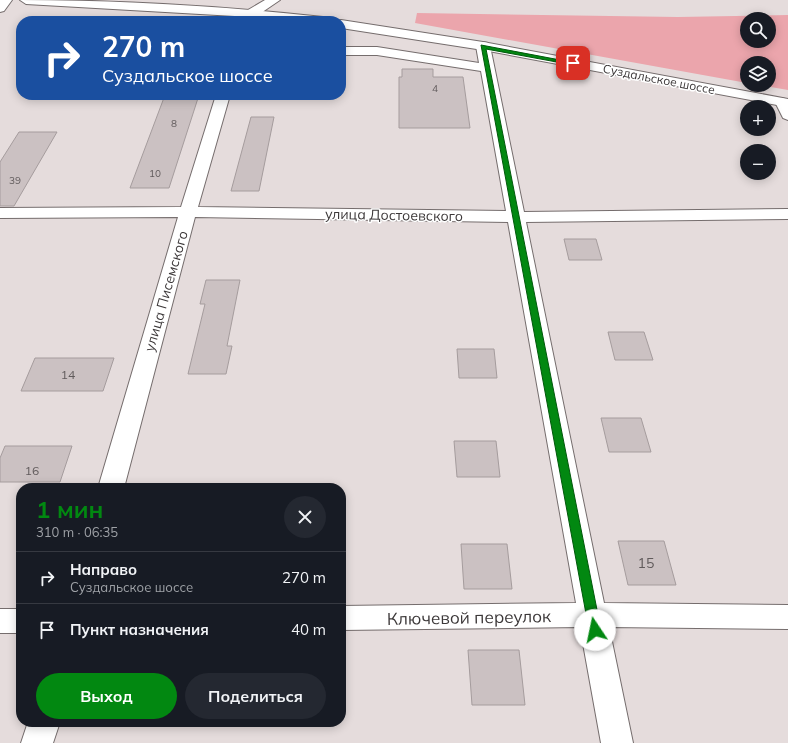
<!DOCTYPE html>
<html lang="ru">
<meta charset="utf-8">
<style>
:root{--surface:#171b24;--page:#242831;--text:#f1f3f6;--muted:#9ea1a6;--line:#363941;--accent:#028811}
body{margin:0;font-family:Mulish,sans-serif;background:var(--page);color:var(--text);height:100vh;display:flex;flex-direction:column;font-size:15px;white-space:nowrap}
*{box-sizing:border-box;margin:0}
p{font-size:13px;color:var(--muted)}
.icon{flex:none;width:22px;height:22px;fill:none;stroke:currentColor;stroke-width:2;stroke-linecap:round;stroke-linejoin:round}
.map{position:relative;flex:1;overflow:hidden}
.panel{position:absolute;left:16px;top:483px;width:330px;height:244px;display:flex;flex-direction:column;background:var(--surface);border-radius:16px;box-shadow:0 2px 10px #0003}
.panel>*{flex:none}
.top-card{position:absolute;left:16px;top:16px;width:330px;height:84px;border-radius:16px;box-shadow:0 2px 10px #0003;background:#1a4fa0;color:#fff;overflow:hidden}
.controls{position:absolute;left:740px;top:12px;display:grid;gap:8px}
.controls a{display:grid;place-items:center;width:36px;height:36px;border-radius:50%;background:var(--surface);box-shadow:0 2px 10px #0003;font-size:20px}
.pin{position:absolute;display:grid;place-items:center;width:34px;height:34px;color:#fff;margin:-17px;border-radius:8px;box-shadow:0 2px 6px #0006}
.me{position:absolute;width:44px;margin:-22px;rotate:349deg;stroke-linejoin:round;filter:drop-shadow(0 0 3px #0008)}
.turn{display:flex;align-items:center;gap:14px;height:84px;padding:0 20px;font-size:18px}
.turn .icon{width:52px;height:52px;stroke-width:2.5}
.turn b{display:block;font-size:28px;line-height:34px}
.round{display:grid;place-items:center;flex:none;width:42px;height:42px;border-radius:21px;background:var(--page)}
.headline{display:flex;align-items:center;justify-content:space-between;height:68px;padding:0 20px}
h1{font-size:24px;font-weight:700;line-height:30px;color:var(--accent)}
.primary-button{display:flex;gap:8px;margin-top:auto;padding:8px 20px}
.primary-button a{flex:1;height:46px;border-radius:24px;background:var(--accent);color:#fff;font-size:16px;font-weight:700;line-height:46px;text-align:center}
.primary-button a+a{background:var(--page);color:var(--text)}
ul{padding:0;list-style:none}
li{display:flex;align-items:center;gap:12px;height:52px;padding:0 20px;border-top:1px solid var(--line)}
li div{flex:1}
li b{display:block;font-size:15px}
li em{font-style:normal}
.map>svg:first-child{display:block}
.green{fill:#eba5ac;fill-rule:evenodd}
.building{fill:#cbc1c2;stroke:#a59c9d}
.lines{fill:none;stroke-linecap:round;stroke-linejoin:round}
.minor-casing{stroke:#756d6d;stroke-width:2}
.major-casing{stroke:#756d6d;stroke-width:2}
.minor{fill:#fff;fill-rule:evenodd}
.major{fill:#fff;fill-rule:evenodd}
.route{fill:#028811;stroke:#01580b}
.labels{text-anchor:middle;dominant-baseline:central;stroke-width:3;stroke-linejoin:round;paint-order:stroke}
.far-number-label{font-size:10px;fill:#605a5b}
.far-street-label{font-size:12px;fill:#3c3839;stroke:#fff}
.number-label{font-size:12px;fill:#605a5b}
.street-label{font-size:14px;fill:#3c3839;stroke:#fff}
.near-number-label{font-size:14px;fill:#605a5b}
.near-street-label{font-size:17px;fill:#3c3839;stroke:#fff}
</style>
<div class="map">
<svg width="788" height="743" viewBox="0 0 788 743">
<rect width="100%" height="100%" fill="#e5dcdc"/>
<path class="green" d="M 417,13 L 678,17 L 788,15 L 788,90 L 759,85 L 769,85 L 769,63 L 747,63 L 747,83 L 415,23 ZM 747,19 L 769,19 L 769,41 L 747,41 Z"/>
<path class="building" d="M 402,69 L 433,69 L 433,77 L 463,77 L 470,128 L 399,128 L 399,77 L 402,77 Z
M 165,95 L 199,95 L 169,188 L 130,188 Z
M 251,117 L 274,117 L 259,191 L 231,191 Z
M 19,132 L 57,132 L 14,206 L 0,206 L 0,162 Z
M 564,239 L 596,239 L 602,260 L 569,260 Z
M 206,280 L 240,280 L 227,346 L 232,346 L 226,374 L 188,374 L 205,304 L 200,304 Z
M 608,332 L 644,332 L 653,360 L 615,360 Z
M 457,349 L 494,349 L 497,378 L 459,378 Z
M 35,358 L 114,358 L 103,391 L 21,391 Z
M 601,418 L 641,418 L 651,452 L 609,452 Z
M 454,441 L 496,441 L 500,477 L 457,477 Z
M 5,446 L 72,446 L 60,482 L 0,482 L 0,458 Z
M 618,541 L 664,541 L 676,585 L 628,585 Z
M 461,544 L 507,544 L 512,589 L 464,589 Z
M 468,650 L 519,650 L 525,705 L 472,705 Z"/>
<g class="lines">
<defs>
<path id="minor" d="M 0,0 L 12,0 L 4,11 L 0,12 Z
M 265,0 L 280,0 L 258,15 L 255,21 L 243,21 L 248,10 Z
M 483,42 L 488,43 L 490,46 L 524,212 L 788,209 L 788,219 L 526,222 L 604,603 L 788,605 L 788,629 L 609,627 L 633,743 L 601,743 L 580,627 L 341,630 L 341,606 L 576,603 L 508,222 L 195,217 L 124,488 L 98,488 L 178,217 L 0,218 L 0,208 L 181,207 L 216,95 L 230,95 L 198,207 L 506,211 L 481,71 L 377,55 L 341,55 L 341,47 L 377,47 L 479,63 L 476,46 L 478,43 Z
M 782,98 L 788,100 L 788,120 L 783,118 L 775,102 L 777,99 Z
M 0,609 L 21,609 L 21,633 L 0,633 Z
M 28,722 L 60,722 L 53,743 L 21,743 Z"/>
<path id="major" d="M 20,0 C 121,0 222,6 323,17 L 329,21 L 289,21 L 252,17 L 26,4 Z
M 341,20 L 483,42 L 788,99 L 788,107 L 483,50 L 341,28 L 341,21 L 337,21 Z"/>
</defs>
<use href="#minor" class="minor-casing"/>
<use href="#major" class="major-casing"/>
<use href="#minor" class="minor"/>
<use href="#major" class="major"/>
</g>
<path class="route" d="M 481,45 L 576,63 L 573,65 L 486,49 L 601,630 L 599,633 L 595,634 L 591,633 L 589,630 Z"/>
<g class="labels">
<g class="far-number-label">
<text x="435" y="88">4</text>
<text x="174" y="123">8</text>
<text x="155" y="173">10</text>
<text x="15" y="180">39</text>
</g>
<g class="far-street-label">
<text transform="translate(659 79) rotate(11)">Суздальское шоссе</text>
</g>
<g class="number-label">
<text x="68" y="374">14</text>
<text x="32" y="470">16</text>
</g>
<g class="street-label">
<text transform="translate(394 215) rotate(1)">улица Достоевского</text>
<text transform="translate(166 291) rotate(-74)">улица Писемского</text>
</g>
<g class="near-number-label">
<text x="646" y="563">15</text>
</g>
<g class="near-street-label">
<text transform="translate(469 617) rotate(-1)">Ключевой переулок</text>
</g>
</g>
</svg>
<div class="controls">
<a><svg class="icon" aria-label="search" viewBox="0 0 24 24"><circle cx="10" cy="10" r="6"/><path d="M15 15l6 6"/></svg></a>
<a><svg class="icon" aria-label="layers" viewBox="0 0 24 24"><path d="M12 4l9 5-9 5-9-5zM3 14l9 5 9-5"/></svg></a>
<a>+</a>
<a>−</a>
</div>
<div class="pin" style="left:573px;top:63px;background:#d93025"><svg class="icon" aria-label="arrive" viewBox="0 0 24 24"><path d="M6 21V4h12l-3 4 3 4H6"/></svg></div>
<svg class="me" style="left:595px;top:630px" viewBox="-20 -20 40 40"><circle r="19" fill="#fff"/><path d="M0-13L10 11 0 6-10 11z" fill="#028811"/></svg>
<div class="top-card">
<div class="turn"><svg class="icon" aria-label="right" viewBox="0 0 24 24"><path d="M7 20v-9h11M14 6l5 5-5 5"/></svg><div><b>270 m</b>Суздальское шоссе</div></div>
</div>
<section class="panel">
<div class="headline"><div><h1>1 мин</h1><p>310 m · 06:35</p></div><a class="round"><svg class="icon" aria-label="close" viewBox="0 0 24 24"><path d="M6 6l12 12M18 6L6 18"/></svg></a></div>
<ul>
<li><svg class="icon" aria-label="right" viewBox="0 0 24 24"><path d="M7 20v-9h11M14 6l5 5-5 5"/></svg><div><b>Направо</b><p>Суздальское шоссе</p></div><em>270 m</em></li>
<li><svg class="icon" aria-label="arrive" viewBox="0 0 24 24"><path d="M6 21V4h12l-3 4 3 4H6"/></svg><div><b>Пункт назначения</b></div><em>40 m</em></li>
</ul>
<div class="primary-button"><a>Выход</a><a>Поделиться</a></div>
</section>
</div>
